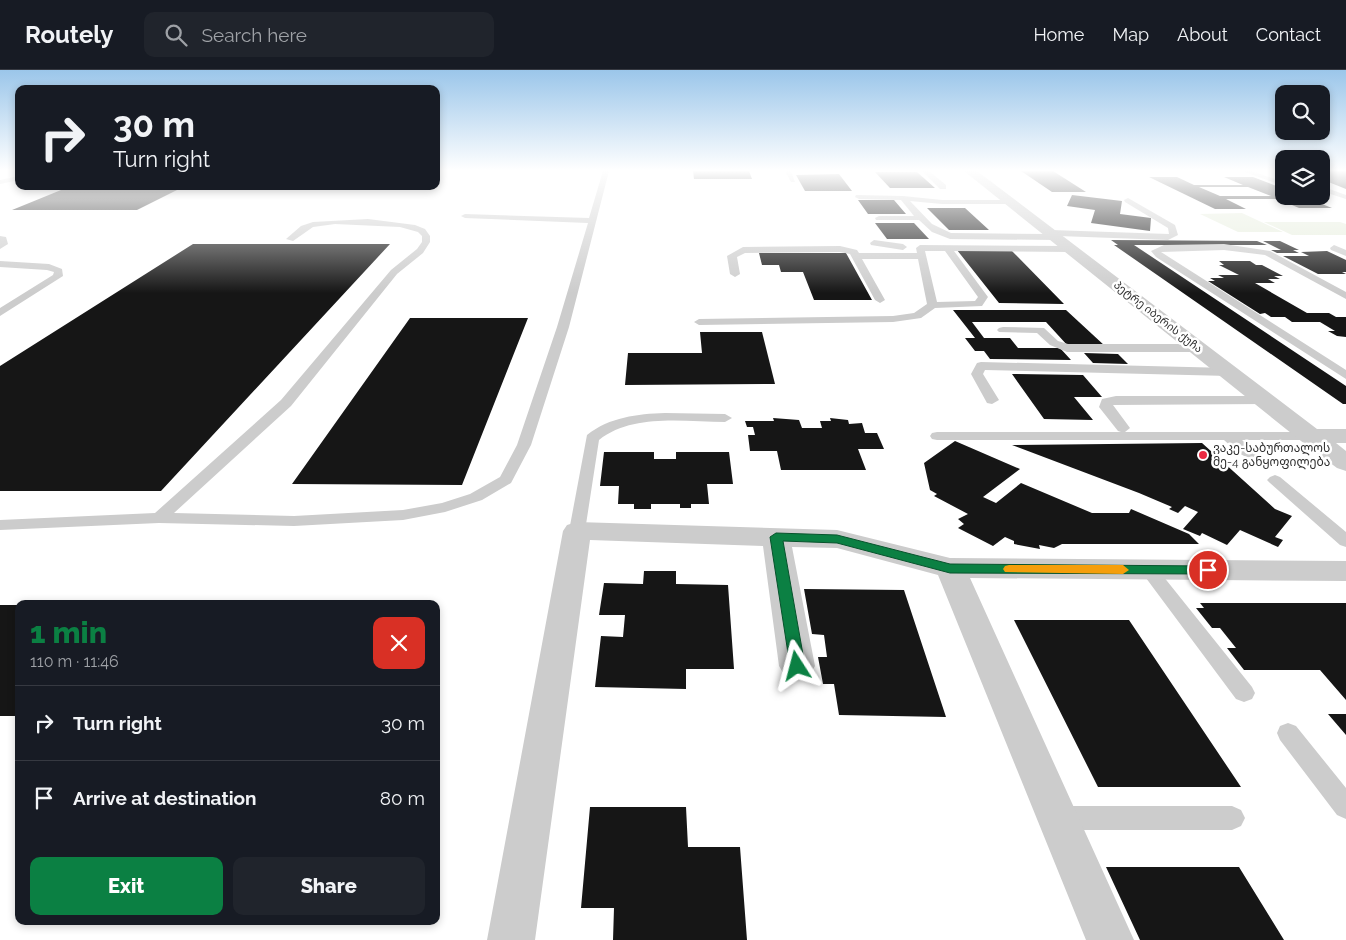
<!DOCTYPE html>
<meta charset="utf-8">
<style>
:root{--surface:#171b24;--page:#20242c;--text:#f1f3f6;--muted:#9ea1a6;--line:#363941;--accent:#0b8043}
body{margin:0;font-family:Raleway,"Noto Sans Georgian",sans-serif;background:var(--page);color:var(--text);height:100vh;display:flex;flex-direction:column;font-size:19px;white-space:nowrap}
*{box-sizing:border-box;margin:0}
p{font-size:16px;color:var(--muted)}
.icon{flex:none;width:28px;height:28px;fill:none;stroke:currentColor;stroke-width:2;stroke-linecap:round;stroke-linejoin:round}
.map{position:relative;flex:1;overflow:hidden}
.details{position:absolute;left:15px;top:530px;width:425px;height:325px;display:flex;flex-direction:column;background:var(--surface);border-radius:10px;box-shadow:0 2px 8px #0003}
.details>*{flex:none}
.hud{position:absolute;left:15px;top:15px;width:425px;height:105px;border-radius:10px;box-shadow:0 2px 8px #0003;background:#171b24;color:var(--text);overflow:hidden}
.tools{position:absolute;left:1275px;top:15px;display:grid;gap:10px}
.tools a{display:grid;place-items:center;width:55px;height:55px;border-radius:10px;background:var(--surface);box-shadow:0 2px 8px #0003;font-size:25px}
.pin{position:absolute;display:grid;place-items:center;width:42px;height:42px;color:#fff;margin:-21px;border:2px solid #fff;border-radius:50%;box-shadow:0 1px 5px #0007}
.me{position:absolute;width:55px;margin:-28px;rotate:351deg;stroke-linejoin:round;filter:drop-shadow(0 0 4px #0008)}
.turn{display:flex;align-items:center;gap:18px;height:105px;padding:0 15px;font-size:22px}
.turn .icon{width:65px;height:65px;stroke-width:2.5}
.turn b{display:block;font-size:35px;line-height:42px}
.round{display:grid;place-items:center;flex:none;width:52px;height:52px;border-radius:10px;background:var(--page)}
.headline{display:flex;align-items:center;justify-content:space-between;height:85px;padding:0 15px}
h1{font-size:30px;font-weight:800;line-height:38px;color:var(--accent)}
.action{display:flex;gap:10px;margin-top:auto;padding:10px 15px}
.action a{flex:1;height:58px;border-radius:10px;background:var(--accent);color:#fff;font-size:20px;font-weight:800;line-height:58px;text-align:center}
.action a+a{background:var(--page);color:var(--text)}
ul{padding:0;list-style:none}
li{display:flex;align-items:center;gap:15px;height:75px;padding:0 15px;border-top:1px solid var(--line)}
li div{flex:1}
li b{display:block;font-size:19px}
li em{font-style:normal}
header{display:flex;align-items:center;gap:30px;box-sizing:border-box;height:70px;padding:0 25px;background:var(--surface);border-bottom:1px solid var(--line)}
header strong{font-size:24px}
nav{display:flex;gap:28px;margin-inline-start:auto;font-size:18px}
.search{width:350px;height:45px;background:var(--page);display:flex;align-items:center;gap:12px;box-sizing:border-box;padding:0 18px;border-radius:10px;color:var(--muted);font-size:19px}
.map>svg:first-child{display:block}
.green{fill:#e6eddc}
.building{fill:#161616;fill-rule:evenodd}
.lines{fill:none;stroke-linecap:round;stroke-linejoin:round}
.service{fill:#ccc;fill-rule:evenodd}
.minor{fill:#ccc;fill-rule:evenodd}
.tertiary{fill:#ccc;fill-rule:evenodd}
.route{fill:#0b8043;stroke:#07532c}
.slow{fill:#f59e0b}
.poi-dot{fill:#ec2a42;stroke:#fff;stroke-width:2}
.labels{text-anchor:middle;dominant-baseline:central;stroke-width:5;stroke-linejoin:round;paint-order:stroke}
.far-street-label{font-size:11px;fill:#2f2f2f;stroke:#fff}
.poi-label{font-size:12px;fill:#2f2f2f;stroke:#fff;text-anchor:start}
</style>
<header>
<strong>Routely</strong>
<div class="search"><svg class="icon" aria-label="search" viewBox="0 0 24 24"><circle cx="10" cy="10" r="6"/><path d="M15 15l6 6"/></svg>Search here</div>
<nav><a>Home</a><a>Map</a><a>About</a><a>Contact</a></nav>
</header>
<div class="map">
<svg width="1346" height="870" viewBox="0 0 1346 870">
<rect width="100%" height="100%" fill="#fff"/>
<path class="green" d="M 1242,143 L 1283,162 L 1238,162 L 1200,144 Z
M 1264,152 L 1340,152 L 1346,154 L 1346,165 L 1292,165 Z"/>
<path class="building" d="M 693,101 L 749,101 L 752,109 L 694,109 Z
M 1021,101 L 1053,101 L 1086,122 L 1052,122 Z
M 1321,101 L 1346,101 L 1346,119 L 1321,109 Z
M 875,102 L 917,102 L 935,118 L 890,118 Z
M 839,104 L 852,121 L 805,121 L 796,105 Z
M 1149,107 L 1177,107 L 1194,115 L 1243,115 L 1224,107 L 1253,107 L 1284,119 L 1284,126 L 1302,126 L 1332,138 L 1299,138 L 1278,129 L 1226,129 L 1246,139 L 1215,139 ZM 1199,117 L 1248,117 L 1271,126 L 1220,126 Z
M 76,116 L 185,116 L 137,140 L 12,140 L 66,118 Z
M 1072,125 L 1122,131 L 1120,144 L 1151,148 L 1150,161 L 1091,153 L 1095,140 L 1067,136 Z
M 858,130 L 894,130 L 906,144 L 868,144 Z
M 927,138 L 965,138 L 989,160 L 949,160 Z
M 875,153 L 914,153 L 929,169 L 887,169 Z
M 1111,170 L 1257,171 L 1267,175 L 1134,175 L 1346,316 L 1346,334 L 1343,334 L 1114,175 L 1118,175 Z
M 1263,171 L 1280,171 L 1299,180 L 1293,180 L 1299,183 L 1277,183 L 1271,180 L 1281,180 Z
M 193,174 L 390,174 L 161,421 L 0,421 L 0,296 Z
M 957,180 L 1012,181 L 1064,234 L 999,233 Z
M 1327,181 L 1346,190 L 1346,202 L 1342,202 L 1346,204 L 1318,204 L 1283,186 L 1309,186 L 1301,182 Z
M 759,183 L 846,183 L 872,230 L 814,230 L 803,202 L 781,202 L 779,195 L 762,195 Z
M 1219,191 L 1250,191 L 1256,195 L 1262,195 L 1283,206 L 1274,206 L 1280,209 L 1268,209 L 1275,213 L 1255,213 L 1307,243 L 1329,243 L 1336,247 L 1346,247 L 1346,267 L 1337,266 L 1328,261 L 1335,261 L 1320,252 L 1292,252 L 1285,247 L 1271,247 L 1265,243 L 1260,244 L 1208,211 L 1215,211 L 1210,208 L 1224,208 L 1218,205 L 1239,205 L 1219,195 L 1224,195 Z
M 953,240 L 1066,240 L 1105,276 L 1068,276 L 1046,252 L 972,252 L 984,268 L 1010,268 L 1018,278 L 1060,278 L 1071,290 L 990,289 L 984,281 L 975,281 L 965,268 L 975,268 Z
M 410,248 L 528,248 L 462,415 L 292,414 Z
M 700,262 L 762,262 L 775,314 L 625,315 L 628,283 L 702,283 Z
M 1084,283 L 1118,284 L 1128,294 L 1093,293 Z
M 1012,304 L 1083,305 L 1102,327 L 1074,327 L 1093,350 L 1044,349 Z
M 773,348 L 799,350 L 802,358 L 822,358 L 820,351 L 831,351 L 830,348 L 848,350 L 849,354 L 862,353 L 865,363 L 877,363 L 884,379 L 858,379 L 866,400 L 781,400 L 777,381 L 750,381 L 748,365 L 755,365 L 753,357 L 747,357 L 745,351 L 774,351 Z
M 955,371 L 1020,399 L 983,427 L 996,433 L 1021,413 L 1092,443 L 1129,443 L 1131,439 L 1189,464 L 1199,474 L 1062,474 L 1054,478 L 1039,475 L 1040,479 L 1014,474 L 1014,471 L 1005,467 L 993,476 L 958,458 L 964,454 L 958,449 L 968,444 L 934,426 L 937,424 L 930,420 L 924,393 Z
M 1202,373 L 1275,439 L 1292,446 L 1275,467 L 1283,470 L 1278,477 L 1240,460 L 1227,475 L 1202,463 L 1200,466 L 1183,459 L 1198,442 L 1185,436 L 1178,443 L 1169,439 L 1172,437 L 1139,423 L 1012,375 Z
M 604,382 L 654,382 L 654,389 L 676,389 L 676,382 L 729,382 L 733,414 L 707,414 L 709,434 L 691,434 L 691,438 L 680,438 L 680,434 L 651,434 L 651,439 L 634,439 L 634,434 L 618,434 L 619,416 L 600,416 Z
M 644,501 L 676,501 L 676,514 L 728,515 L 734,599 L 686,599 L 686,619 L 595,617 L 601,566 L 623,567 L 625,545 L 599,545 L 604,513 L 643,514 Z
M 804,519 L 904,520 L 946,647 L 839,645 L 834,614 L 823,614 L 818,587 L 827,587 L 824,565 L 812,564 Z
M 1200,533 L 1346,533 L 1346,630 L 1320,600 L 1244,600 L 1227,578 L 1236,578 L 1220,558 L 1212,558 L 1196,538 L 1204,538 Z
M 0,535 L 19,535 L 19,646 L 0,646 Z
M 1014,550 L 1129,550 L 1241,717 L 1098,717 Z
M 1328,644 L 1346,644 L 1346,665 Z
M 590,737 L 686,737 L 688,777 L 740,777 L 747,870 L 613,870 L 614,838 L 581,838 Z
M 1106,797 L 1239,797 L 1284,870 L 1140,870 Z"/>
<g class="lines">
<path class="service" d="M 603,101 L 609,101 L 569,257 L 531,375 L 511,413 L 482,430 L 445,442 L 403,450 L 294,456 L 159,453 L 0,460 L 0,450 L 155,443 L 281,330 L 391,200 L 417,179 L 422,172 L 422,166 L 418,162 L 400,157 L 335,154 L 313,157 L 293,171 L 286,169 L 301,156 L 313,152 L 368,149 L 415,155 L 425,159 L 430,166 L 430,172 L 423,183 L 397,204 L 291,336 L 174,443 L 294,446 L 403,440 L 442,433 L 470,424 L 500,407 L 517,375 L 557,257 L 588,153 L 465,148 L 461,146 L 465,144 L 589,148 Z
M 785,101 L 791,101 L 795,112 L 791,112 Z
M 922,101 L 929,101 L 946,115 L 946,119 L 940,119 Z
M 1242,101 L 1251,101 L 1284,112 L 1284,116 Z
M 19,106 L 19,110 L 0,114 L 0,110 Z
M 1321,116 L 1346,125 L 1346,129 L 1321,121 Z
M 856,125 L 903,126 L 942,130 L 1011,130 L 1015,132 L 1011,134 L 942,134 L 910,131 L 932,154 L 951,163 L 1048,164 L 1048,161 L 1051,160 L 1169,164 L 1168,158 L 1125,132 L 1124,130 L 1128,128 L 1175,155 L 1178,165 L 1168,170 L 1059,166 L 1059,169 L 1056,170 L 950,169 L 932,162 L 919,150 L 876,150 L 875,148 L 879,146 L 914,146 L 901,130 L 859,129 L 855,127 Z
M 0,166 L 6,167 L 8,174 L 0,179 Z
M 874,170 L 903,174 L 907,177 L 903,180 L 871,175 L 870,173 Z
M 1224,174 L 1270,181 L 1346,222 L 1346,229 L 1265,185 L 1224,180 L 1161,182 L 1346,300 L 1346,309 L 1156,187 L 1151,181 L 1164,175 Z
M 920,175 L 1070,176 L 1074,179 L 1070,182 L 954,181 L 988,227 L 982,236 L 935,238 L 921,248 L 893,252 L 699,255 L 694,252 L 699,249 L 893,246 L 914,243 L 927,234 L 918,189 L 862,189 L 885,230 L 880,233 L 875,230 L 850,184 L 840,182 L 745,183 L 737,187 L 740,204 L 735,207 L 730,204 L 727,186 L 743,177 L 840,176 L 857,180 L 859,183 L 917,183 L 916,178 ZM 925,181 L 945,181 L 978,227 L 975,231 L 937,232 Z
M 1334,175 L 1346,180 L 1346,186 L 1331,180 L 1330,178 Z
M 0,191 L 49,194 L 62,199 L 63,206 L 0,246 L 0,238 L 53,205 L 54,202 L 47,200 L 0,197 Z
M 1003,257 L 1044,258 L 1058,271 L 1068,274 L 1198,274 L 1204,278 L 1198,282 L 1067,282 L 1050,275 L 1037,263 L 999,262 L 997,260 L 999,258 Z
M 981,292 L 1229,298 L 1235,302 L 1229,306 L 985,300 L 983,304 L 999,330 L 992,334 L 987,333 L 971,304 L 977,293 Z
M 1116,326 L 1264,326 L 1271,330 L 1264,334 L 1113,335 L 1130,358 L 1125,362 L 1310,362 L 1315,363 L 1317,366 L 1315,369 L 1310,370 L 1242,370 L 1257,384 L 1255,387 C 1243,390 1233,378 1224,370 L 937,370 L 932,369 L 930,366 L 932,363 L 937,362 L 1121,362 L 1118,361 L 1099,337 L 1102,329 Z
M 665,343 L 725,344 L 732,348 L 725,352 C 685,352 633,343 599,370 L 585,461 L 583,465 L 577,466 L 571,465 L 569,461 L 587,365 C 610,347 637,344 665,343 Z
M 1275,405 L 1280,407 L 1346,462 L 1346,477 L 1340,475 L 1270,413 L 1267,410 L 1270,407 Z
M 1149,494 L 1155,496 L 1252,617 L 1255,623 L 1252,629 L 1244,632 L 1236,629 L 1143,504 L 1140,500 L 1143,496 Z
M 1288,653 L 1296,656 L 1346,718 L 1346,749 L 1337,745 L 1280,670 L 1277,663 L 1280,656 Z
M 1057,736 L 1232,736 L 1241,740 L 1245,748 L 1241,756 L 1232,760 L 1057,760 L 1048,756 L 1044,748 L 1048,740 Z"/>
<path class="minor" d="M 577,452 L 837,460 L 950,488 L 1346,491 L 1346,511 L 970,508 L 1134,870 L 1086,870 L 938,505 L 837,478 L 792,477 L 815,596 L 809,606 L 797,610 L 785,606 L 779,596 L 763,476 L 590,470 L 535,870 L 487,870 L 563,461 L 567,455 Z"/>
<path class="tertiary" d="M 964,101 L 977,101 L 1317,359 L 1346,359 L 1346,373 L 1336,373 L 1346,381 L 1346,401 L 1337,398 L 1301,371 Z"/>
</g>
<linearGradient id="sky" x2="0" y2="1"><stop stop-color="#9bc6ea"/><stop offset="0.45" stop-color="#fff"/><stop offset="1" stop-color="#fff" stop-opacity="0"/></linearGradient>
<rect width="1346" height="223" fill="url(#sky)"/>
<path class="route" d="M 776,463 L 837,465 L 950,494 L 1208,496 L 1214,500 L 1208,504 L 950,503 L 837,473 L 783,471 L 805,596 L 803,600 L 797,602 L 792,600 L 790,596 L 770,467 Z"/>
<path class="slow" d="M 1009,495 L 1123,495 L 1129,500 L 1123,504 L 1005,502 L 1003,499 L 1005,496 Z"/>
<circle class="poi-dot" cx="1203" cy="385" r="5"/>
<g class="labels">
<g class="far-street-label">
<text transform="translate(1158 247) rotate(38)">პეტრე იბერის ქუჩა</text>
</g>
<g class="poi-label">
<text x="1213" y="378">ვაკე-საბურთალოს<tspan x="1213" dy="14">მე-4 განყოფილება</tspan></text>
</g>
</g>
</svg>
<div class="tools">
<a><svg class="icon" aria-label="search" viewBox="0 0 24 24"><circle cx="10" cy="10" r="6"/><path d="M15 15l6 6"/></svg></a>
<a><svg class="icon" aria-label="layers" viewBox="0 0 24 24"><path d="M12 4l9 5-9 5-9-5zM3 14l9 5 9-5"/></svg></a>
</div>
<div class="pin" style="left:1208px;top:500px;background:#d93025"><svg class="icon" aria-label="arrive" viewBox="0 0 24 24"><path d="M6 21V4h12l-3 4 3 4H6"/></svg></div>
<svg class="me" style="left:797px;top:596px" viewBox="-20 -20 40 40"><path d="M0-17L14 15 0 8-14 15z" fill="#0b8043" stroke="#fff" stroke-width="4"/></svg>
<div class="hud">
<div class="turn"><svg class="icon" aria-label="right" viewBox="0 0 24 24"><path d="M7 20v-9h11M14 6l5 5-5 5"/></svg><div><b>30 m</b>Turn right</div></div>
</div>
<section class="details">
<div class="headline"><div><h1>1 min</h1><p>110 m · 11:46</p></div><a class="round" style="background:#d93025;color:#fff"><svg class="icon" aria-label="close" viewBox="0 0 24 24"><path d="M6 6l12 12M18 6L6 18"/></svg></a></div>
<ul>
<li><svg class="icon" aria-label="right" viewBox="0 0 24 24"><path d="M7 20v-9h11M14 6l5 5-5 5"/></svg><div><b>Turn right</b></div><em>30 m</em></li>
<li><svg class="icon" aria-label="arrive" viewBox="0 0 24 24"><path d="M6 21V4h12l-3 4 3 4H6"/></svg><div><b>Arrive at destination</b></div><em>80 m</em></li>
</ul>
<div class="action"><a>Exit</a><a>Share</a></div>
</section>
</div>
